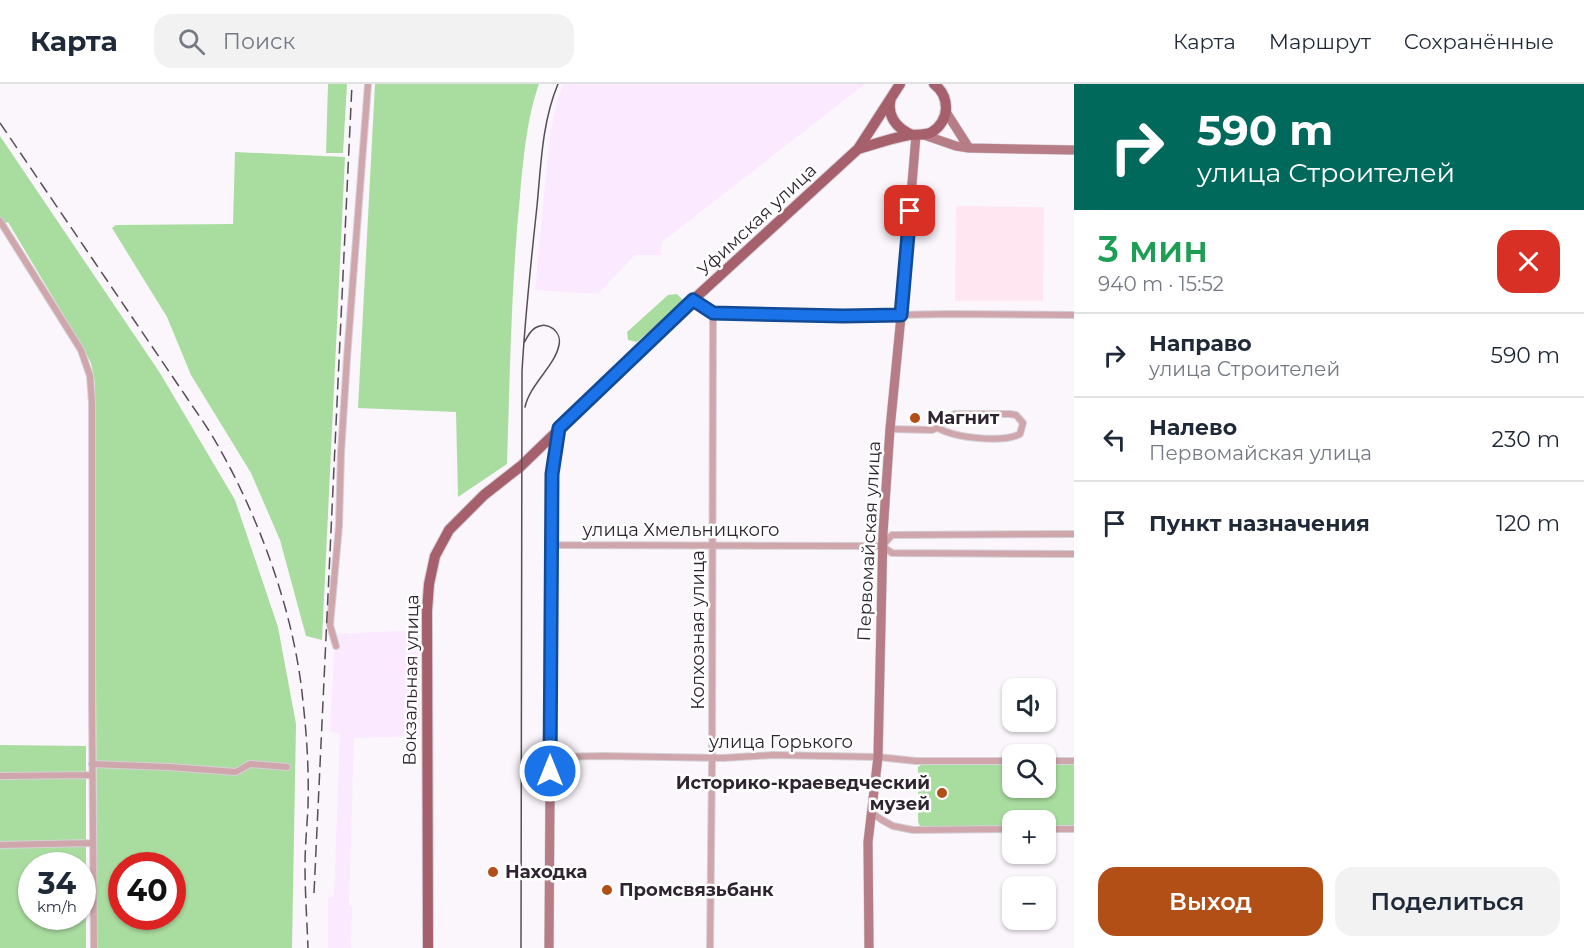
<!DOCTYPE html>
<html lang="ru">
<meta charset="utf-8">
<style>
:root{--surface:#fff;--page:#f2f2f3;--text:#1f2937;--muted:#747a83;--line:#e0e1e3;--accent:#b24f17}
body{margin:0;font-family:Montserrat,sans-serif;background:var(--page);color:var(--text);height:100vh;display:flex;flex-direction:column;font-size:22px;white-space:nowrap}
*{box-sizing:border-box;margin:0}
p{font-size:20px;color:var(--muted)}
.icon{flex:none;width:33px;height:33px;fill:none;stroke:currentColor;stroke-width:2;stroke-linecap:round;stroke-linejoin:round}
.map{position:relative;flex:1;overflow:hidden}
.drawer{display:flex;flex-direction:column;background:var(--surface);width:510px}
.drawer>*{flex:none}
.hud{background:#00695c;color:#fff;overflow:hidden}
.tools{position:absolute;left:1002px;top:594px;display:grid;gap:12px}
.tools a{display:grid;place-items:center;width:54px;height:54px;border-radius:12px;background:var(--surface);box-shadow:0 2px 4px #0004;font-size:30px}
.speed{position:absolute;left:18px;top:768px;display:flex;gap:12px;font-size:30px;font-weight:700;text-align:center}
.speed>*{display:grid;place-content:center;width:78px;height:78px;border-radius:50%;background:var(--surface);box-shadow:0 2px 4px #0004;line-height:1}
.speed small{font-size:15px;font-weight:400}
.speed .limit{border:9px solid #d22;background:#fff;color:#111}
.pin{position:absolute;display:grid;place-items:center;width:51px;height:51px;color:#fff;margin:-26px;border-radius:12px;box-shadow:0 3px 9px #0006}
.me{position:absolute;width:66px;margin:-33px;rotate:0deg;stroke-linejoin:round;filter:drop-shadow(0 0 4px #0008)}
.turn{display:flex;align-items:center;gap:21px;height:126px;padding:0 24px;font-size:27px}
.turn .icon{width:78px;height:78px;stroke-width:2.5}
.turn b{display:block;font-size:42px;line-height:51px}
.round{display:grid;place-items:center;flex:none;width:63px;height:63px;border-radius:18px;background:var(--page)}
.headline{display:flex;align-items:center;justify-content:space-between;height:102px;padding:0 24px}
h1{font-size:36px;font-weight:600;line-height:45px;color:#1e9e55}
.button{display:flex;gap:12px;margin-top:auto;padding:12px 24px}
.button a{flex:1;height:69px;border-radius:18px;background:var(--accent);color:#fff;font-size:24px;font-weight:600;line-height:69px;text-align:center}
.button a+a{background:var(--page);color:var(--text)}
ul{padding:0;list-style:none}
li{display:flex;align-items:center;gap:18px;height:84px;padding:0 24px;border-top:2px solid var(--line)}
li div{flex:1}
li b{display:block;font-size:22px}
li em{font-style:normal}
header{display:flex;align-items:center;gap:36px;box-sizing:border-box;height:84px;padding:0 30px;background:var(--surface);border-bottom:2px solid var(--line)}
header strong{font-size:28px}
nav{display:flex;gap:33px;margin-inline-start:auto;font-size:21px}
.search{width:420px;height:54px;background:var(--page);display:flex;align-items:center;gap:15px;box-sizing:border-box;padding:0 21px;border-radius:18px;color:var(--muted);font-size:22px}
main{display:flex;flex:1;min-height:0}
.map>svg:first-child{display:block}
.built{fill:#fbe9ff}
.education{fill:#ffe6f1}
.green{fill:#a9dc9f;fill-rule:evenodd}
.lines{fill:none;stroke-linecap:round;stroke-linejoin:round}
.street-casing{stroke:#d6d0d7;stroke-width:8}
.secondary-casing{stroke:#d6d0d7;stroke-width:10}
.primary-casing{stroke:#d6d0d7;stroke-width:12}
.street{stroke:#cea6ab;stroke-width:6}
.secondary{stroke:#b77d86;stroke-width:9}
.primary{stroke:#a5606b;stroke-width:10}
.tram{stroke:#564d57;stroke-width:1.5}
.rail{stroke:#564d57;stroke-width:1.5;stroke-dasharray:12 6;stroke-linecap:butt}
.route-casing{stroke:#114b97;stroke-width:15}
.route{stroke:#1a73e8;stroke-width:10}
.poi-dot{fill:#b24f17;stroke:#fff;stroke-width:2}
.labels{text-anchor:middle;dominant-baseline:central;stroke-width:5;stroke-linejoin:round;paint-order:stroke}
.street-label{font-size:18px;fill:#2f2530;stroke:#fff}
.poi-label{font-size:18px;font-weight:bold;fill:#2f2530;stroke:#fff;text-anchor:start}
</style>
<header>
<strong>Карта</strong>
<div class="search"><svg class="icon" aria-label="search" viewBox="0 0 24 24"><circle cx="10" cy="10" r="6"/><path d="M15 15l6 6"/></svg>Поиск</div>
<nav><a>Карта</a><a>Маршрут</a><a>Сохранённые</a></nav>
</header>
<main>
<div class="map">
<svg width="1074" height="864" viewBox="0 0 1074 864">
<rect width="100%" height="100%" fill="#fbf6fc"/>
<path class="built" d="M 564,0 L 865,0 L 662,158 L 661,171 L 635,171 L 598,210 L 535,206 L 550,50 L 558,14 Z
M 420,546 L 420,652 L 354,654 L 349,821 L 352,822 L 351,864 L 328,864 L 328,813 L 334,812 L 340,650 L 330,647 L 335,550 Z"/>
<path class="education" d="M 956,122 L 1044,123 L 1043,217 L 955,217 Z"/>
<path class="green" d="M 328,0 L 347,0 L 343,69 L 326,69 Z
M 375,0 L 539,0 C 527,33 523,77 520,112 C 511,201 510,291 507,380 L 458,413 L 456,328 L 358,324 Z
M 0,52 L 160,289 L 235,416 L 278,543 L 296,640 L 292,864 L 97,864 L 95,300 L 91,279 L 82,262 L 8,138 L 0,142 ZM 122,782 L 172,782 L 172,832 L 122,832 Z
M 235,68 L 345,73 L 322,556 L 306,552 L 280,456 L 251,389 L 191,291 L 167,233 L 112,144 L 116,141 L 233,140 Z
M 677,210 L 682,215 L 683,218 L 637,258 L 628,256 L 627,248 L 668,211 Z
M 0,661 L 86,662 L 86,864 L 0,864 ZM 32,782 L 82,782 L 82,832 L 32,832 Z
M 921,681 L 1012,681 L 1012,704 L 1046,704 L 1046,681 L 1074,681 L 1074,743 L 1046,743 L 1046,736 L 1012,736 L 1012,743 L 921,744 L 918,738 L 918,683 Z"/>
<g class="lines">
<defs>
<path id="street" d="M 0,137 L 81,266 L 90,292 L 92,319 L 92,620 L 94,864
M 693,216 L 713,229 L 843,232 L 948,230 L 1074,231
M 890,345 L 932,346 C 943,343 944,334 955,330 L 1010,330 L 1016,331 L 1023,339 L 1020,350 C 1003,359 955,354 938,344
M 551,460 L 558,461 L 882,462 L 892,469 L 1074,470
M 882,462 L 892,451 L 1074,450
M 336,562 L 330,541 L 339,442 L 341,369 L 347,274 L 368,0
M 550,673 L 603,672 L 723,674 L 773,671 L 878,673 L 916,677 L 1012,677
M 1046,677 L 1074,677
M 92,680 L 169,683 L 236,688 L 250,680 L 287,683
M 0,692 L 92,691
M 872,729 L 882,736 L 893,742 L 913,746 L 1012,745
M 1046,745 L 1074,745
M 0,761 L 92,759
M 710,864 L 712,678 L 713,229"/>
<path id="secondary" d="M 946,28 L 969,64
M 924,51 L 956,62 L 969,64 L 1074,66
M 549,864 L 552,390 L 559,344
M 869,864 L 868,758 L 878,673 L 883,449 L 890,345 L 902,222 L 916,51"/>
<path id="primary" d="M 891,14 C 886,31 896,44 912,51
M 858,65 C 875,60 892,54 909,51 C 917,50 924,52 932,48 C 940,43 946,34 946,24 C 946,14 942,6 934,0
M 428,864 L 427,527 L 429,500 L 435,472 L 449,446 L 484,411 L 521,382 L 693,216 L 858,65 L 900,0"/>
</defs>
<use href="#street" class="street-casing"/>
<use href="#secondary" class="secondary-casing"/>
<use href="#primary" class="primary-casing"/>
<use href="#street" class="street"/>
<use href="#secondary" class="secondary"/>
<use href="#primary" class="primary"/>
<path class="tram" d="M 524,259 C 527,253 530,247 535,244 C 548,236 562,248 559,261 C 555,282 530,300 525,323
M 521,864 L 522,288 C 525,232 531,177 537,122 C 541,81 542,38 558,0"/>
<path class="rail" d="M 0,39 L 187,314 C 197,329 208,344 217,360 C 260,435 295,531 303,618 C 307,653 309,688 308,723 C 307,742 305,762 305,782 C 305,809 307,837 308,864
M 314,809 L 352,0"/>
</g>
<g class="lines">
<defs>
<path id="route" d="M 550,687 L 552,390 L 559,344 L 693,216 L 713,229 L 843,232 L 901,231 L 910,127"/>
</defs>
<use href="#route" class="route-casing"/>
<use href="#route" class="route"/>
</g>
<g class="poi-dot">
<circle cx="915" cy="334" r="6"/>
<circle cx="942" cy="709" r="6"/>
<circle cx="493" cy="788" r="6"/>
<circle cx="607" cy="806" r="6"/>
</g>
<g class="labels">
<g class="street-label">
<text transform="translate(757 136) rotate(-43)">Уфимская улица</text>
<text x="681" y="446">улица Хмельницкого</text>
<text transform="translate(869 457) rotate(-87)">Первомайская улица</text>
<text transform="translate(698 546) rotate(-90)">Колхозная улица</text>
<text transform="translate(411 596) rotate(-89)">Вокзальная улица</text>
<text x="781" y="658">улица Горького</text>
</g>
<g class="poi-label">
<text x="927" y="334">Магнит</text>
<text x="930" y="699" text-anchor="end">Историко-краеведческий<tspan x="930" dy="21">музей</tspan></text>
<text x="505" y="788">Находка</text>
<text x="619" y="806">Промсвязьбанк</text>
</g>
</g>
</svg>
<div class="tools">
<a><svg class="icon" aria-label="sound" viewBox="0 0 24 24"><path d="M4 9h4l5-4v14l-5-4H4zM17 9q2 3 0 6"/></svg></a>
<a><svg class="icon" aria-label="search" viewBox="0 0 24 24"><circle cx="10" cy="10" r="6"/><path d="M15 15l6 6"/></svg></a>
<a>+</a>
<a>−</a>
</div>
<div class="speed"><div>34<small>km/h</small></div><div class="limit">40</div></div>
<div class="pin" style="left:910px;top:127px;background:#d93025"><svg class="icon" aria-label="arrive" viewBox="0 0 24 24"><path d="M6 21V4h12l-3 4 3 4H6"/></svg></div>
<svg class="me" style="left:550px;top:687px" viewBox="-20 -20 40 40"><circle r="17" fill="#1a73e8" stroke="#fff" stroke-width="3"/><path d="M0-11L8 9 0 5-8 9z" fill="#fff"/></svg>
</div>
<section class="drawer">
<div class="hud">
<div class="turn"><svg class="icon" aria-label="right" viewBox="0 0 24 24"><path d="M7 20v-9h11M14 6l5 5-5 5"/></svg><div><b>590 m</b>улица Строителей</div></div>
</div>
<div class="headline"><div><h1>3 мин</h1><p>940 m · 15:52</p></div><a class="round" style="background:#d93025;color:#fff"><svg class="icon" aria-label="close" viewBox="0 0 24 24"><path d="M6 6l12 12M18 6L6 18"/></svg></a></div>
<ul>
<li><svg class="icon" aria-label="right" viewBox="0 0 24 24"><path d="M7 20v-9h11M14 6l5 5-5 5"/></svg><div><b>Направо</b><p>улица Строителей</p></div><em>590 m</em></li>
<li><svg class="icon" aria-label="left" viewBox="0 0 24 24"><path d="M17 20v-9H6M10 6l-5 5 5 5"/></svg><div><b>Налево</b><p>Первомайская улица</p></div><em>230 m</em></li>
<li><svg class="icon" aria-label="arrive" viewBox="0 0 24 24"><path d="M6 21V4h12l-3 4 3 4H6"/></svg><div><b>Пункт назначения</b></div><em>120 m</em></li>
</ul>
<div class="button"><a>Выход</a><a>Поделиться</a></div>
</section>
</main>
